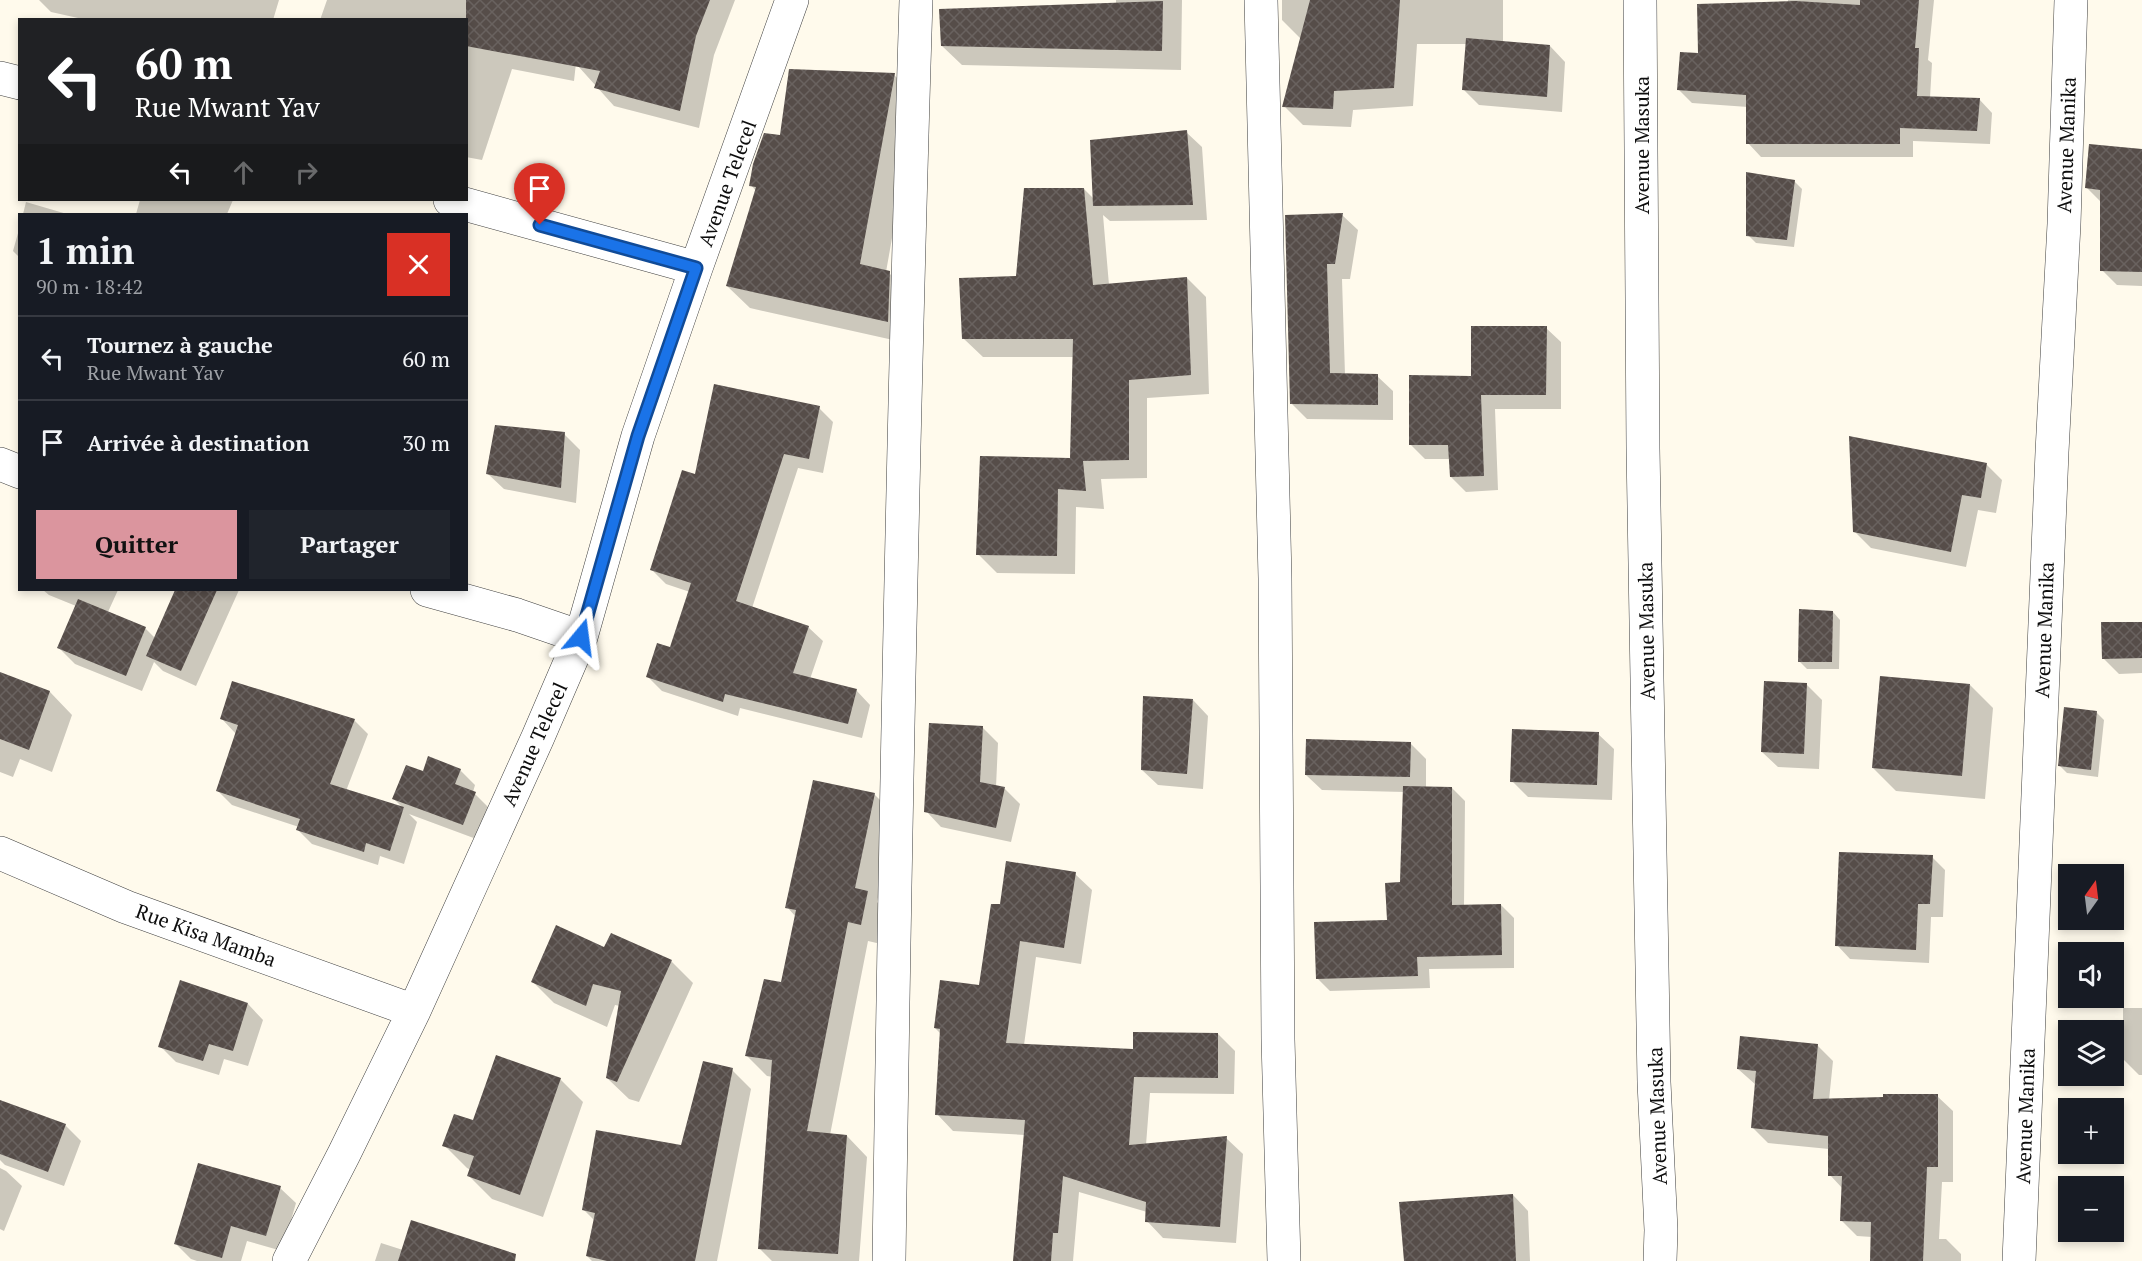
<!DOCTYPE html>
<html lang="fr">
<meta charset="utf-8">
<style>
:root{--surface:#171b24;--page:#20242c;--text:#f1f3f6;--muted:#9ea1a6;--line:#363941;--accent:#db959e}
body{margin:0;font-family:"PT Serif",serif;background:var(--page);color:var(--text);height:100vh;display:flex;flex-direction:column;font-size:22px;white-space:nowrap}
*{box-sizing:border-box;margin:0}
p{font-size:20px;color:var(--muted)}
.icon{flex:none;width:33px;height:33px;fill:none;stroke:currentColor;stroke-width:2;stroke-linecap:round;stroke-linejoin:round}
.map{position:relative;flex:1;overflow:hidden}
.panel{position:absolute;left:18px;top:213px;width:450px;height:378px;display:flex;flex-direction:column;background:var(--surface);border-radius:0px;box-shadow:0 3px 9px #0003}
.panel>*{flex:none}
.guide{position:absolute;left:18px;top:18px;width:450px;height:183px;border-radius:0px;box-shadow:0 3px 9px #0003;background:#202124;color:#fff;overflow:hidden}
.needle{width:39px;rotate:14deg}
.controls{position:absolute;left:2058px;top:864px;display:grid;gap:12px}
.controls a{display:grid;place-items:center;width:66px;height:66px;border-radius:0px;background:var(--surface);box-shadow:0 3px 9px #0003;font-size:30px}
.pin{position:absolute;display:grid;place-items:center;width:51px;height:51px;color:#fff;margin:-62px -26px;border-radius:50% 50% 50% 0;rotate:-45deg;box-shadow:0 0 6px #0007}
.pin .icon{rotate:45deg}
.me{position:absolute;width:66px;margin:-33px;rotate:16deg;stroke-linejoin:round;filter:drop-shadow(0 0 4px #0008)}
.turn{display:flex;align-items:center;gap:21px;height:126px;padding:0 18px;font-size:27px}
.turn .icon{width:78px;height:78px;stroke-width:2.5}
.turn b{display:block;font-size:42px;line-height:51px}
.lanes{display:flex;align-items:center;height:57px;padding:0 18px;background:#0003;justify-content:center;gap:30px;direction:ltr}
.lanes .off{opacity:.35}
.round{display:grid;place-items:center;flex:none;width:63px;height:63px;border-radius:0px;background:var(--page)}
.headline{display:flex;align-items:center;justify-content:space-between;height:102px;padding:0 18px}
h1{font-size:36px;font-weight:700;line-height:45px}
.primary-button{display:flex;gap:12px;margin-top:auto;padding:12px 18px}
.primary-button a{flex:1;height:69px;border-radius:0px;background:var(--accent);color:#111;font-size:24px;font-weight:700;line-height:69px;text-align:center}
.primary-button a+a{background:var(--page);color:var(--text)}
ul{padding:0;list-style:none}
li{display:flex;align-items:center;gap:18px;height:84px;padding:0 18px;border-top:2px solid var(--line)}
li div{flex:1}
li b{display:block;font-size:22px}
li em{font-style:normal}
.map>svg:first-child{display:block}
.shadow{fill:#0003}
.building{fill:url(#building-cross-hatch)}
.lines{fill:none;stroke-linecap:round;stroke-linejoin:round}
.street-casing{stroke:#404040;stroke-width:34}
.street{stroke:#fff;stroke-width:33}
.route-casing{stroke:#114b97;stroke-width:15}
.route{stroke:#1a73e8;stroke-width:10}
.labels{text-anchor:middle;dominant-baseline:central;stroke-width:6;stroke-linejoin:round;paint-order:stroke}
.street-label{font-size:20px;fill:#0d0d0d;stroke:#fff}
</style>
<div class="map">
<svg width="2142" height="1261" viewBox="0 0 2142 1261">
<defs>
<pattern id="building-cross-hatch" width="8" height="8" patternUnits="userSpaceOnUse" patternTransform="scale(1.5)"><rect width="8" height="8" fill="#564d49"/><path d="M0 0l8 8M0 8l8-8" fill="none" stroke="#69625f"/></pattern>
</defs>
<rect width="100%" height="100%" fill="#fffaec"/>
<path class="shadow" d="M 39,0 L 279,0 L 273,20 L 87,20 L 51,12 Z
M 327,0 L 583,0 L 574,81 L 512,69 L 482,160 L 466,157 L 466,20 L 320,20 Z
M 606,0 L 735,0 L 714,55 L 699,128 L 614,106 L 578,66 Z
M 1116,0 L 1182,0 L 1181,70 L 962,65 L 942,46 L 1116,4 Z
M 1282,0 L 1503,0 L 1503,43 L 1550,46 L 1565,62 L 1562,112 L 1479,105 L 1464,90 L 1467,44 L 1417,44 L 1413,106 L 1353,110 L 1351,127 L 1303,125 L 1284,106 L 1301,39 L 1282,20 Z
M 1788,0 L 1934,0 L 1928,60 L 1932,63 L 1930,98 L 1979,99 L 1992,113 L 1990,144 L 1913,141 L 1913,157 L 1761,157 L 1748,143 L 1748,107 L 1692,103 L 1679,90 L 1700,55 L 1788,3 Z
M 894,75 L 917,97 L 886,272 L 889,273 L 912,296 L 911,344 L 750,308 L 727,286 L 756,191 L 751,185 L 782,137 Z
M 1186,132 L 1202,147 L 1207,220 L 1110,221 L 1103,215 L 1109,285 L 1187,278 L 1206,297 L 1209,394 L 1147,398 L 1147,478 L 1101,479 L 1104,509 L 1076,507 L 1075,574 L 997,573 L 978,554 L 1071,459 L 1074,357 L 983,357 L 964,339 L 1017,278 L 1084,189 L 1094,199 Z
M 2142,150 L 2142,286 L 2117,285 L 2102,270 L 2102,203 L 2087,188 Z
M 1794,181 L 1802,189 L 1794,247 L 1756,243 L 1748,235 Z
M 140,200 L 233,200 L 227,214 L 136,214 Z
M 26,202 L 67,214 L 23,214 Z
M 1342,215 L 1358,230 L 1350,279 L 1342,279 L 1345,375 L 1377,376 L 1393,391 L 1393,420 L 1307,419 L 1291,403 L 1287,217 Z
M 20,226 L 20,258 L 13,251 Z
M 1546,328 L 1561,342 L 1561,409 L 1495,409 L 1498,490 L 1466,492 L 1451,477 L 1450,459 L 1425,459 L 1410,444 L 1472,377 Z
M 819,408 L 833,422 L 823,473 L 798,468 L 752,608 L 808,627 L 823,641 L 810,679 L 856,690 L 870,705 L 862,738 L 740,708 L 738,716 L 662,691 L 648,677 L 671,649 L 690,592 L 666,584 L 652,570 L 696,476 Z
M 564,434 L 580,450 L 576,503 L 504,489 L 488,474 Z
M 1851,437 L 1987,465 L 2002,480 L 1996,513 L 1978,510 L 1966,567 L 1871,548 L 1855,532 Z
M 43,590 L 118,590 L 108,612 L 145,628 L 155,638 L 177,590 L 239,590 L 196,686 L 163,671 L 154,662 L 142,691 L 75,664 L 59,648 L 76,606 L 49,595 Z
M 1833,612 L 1840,620 L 1839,669 L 1807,669 L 1799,661 Z
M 2142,623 L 2142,673 L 2119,674 L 2103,658 Z
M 0,673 L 50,692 L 72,715 L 52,772 L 20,759 L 13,777 L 0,772 Z
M 1806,684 L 1822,700 L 1819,769 L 1778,767 L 1762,752 Z
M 1970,685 L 1993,708 L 1985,799 L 1896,791 L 1873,768 Z
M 1193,700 L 1208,716 L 1203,789 L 1158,785 L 1142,770 Z
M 2097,713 L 2104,720 L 2098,777 L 2067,773 L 2060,766 Z
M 222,719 L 354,720 L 368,734 L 346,791 L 404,809 L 394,799 L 424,773 L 460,770 L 475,785 L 473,792 L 490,809 L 479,840 L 409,814 L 417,822 L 404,864 L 380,856 L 378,865 L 312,844 L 298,830 L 299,827 L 232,805 L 218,791 L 236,734 Z
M 982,727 L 998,743 L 996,787 L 1004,788 L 1020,804 L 1011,842 L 941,827 L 926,811 Z
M 1598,734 L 1614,749 L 1612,800 L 1528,797 L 1512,781 Z
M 1410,743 L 1426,759 L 1426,788 L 1452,788 L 1465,801 L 1464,906 L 1501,905 L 1514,918 L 1514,968 L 1429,969 L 1430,988 L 1330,991 L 1317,978 L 1388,921 L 1401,884 L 1405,792 L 1322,790 L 1306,775 Z
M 874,794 L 895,815 L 877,902 L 887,913 L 881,944 L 868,941 L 830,1135 L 847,1136 L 867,1157 L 859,1261 L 772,1261 L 759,1248 L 773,1077 L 767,1076 L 747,1056 L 783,984 L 796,917 L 787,907 Z
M 1932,857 L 1945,870 L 1943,917 L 1931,917 L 1929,963 L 1850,959 L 1837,945 Z
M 1075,874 L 1092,890 L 1081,964 L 1036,957 L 1024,1045 L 1135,1050 L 1218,1034 L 1235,1051 L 1234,1094 L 1150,1093 L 1146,1145 L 1226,1138 L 1243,1154 L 1236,1243 L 1163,1238 L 1147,1221 L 1147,1212 L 1079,1192 L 1073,1261 L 1014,1261 L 1025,1135 L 953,1131 L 937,1114 L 941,1034 L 935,1028 L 980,987 L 1001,906 Z
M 611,935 L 671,961 L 693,983 L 639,1102 L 629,1099 L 607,1078 L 620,1006 L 615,1005 L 607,1027 L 554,1003 L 533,982 L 605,949 Z
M 248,1004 L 263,1020 L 248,1066 L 224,1059 L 219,1075 L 176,1062 L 160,1046 Z
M 2123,1008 L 2142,1008 L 2142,1075 L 2139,1075 L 2123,1059 Z
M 1818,1046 L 1833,1061 L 1829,1100 L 1937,1096 L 1953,1111 L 1953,1182 L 1942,1182 L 1939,1239 L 1946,1239 L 1961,1254 L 1961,1261 L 1872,1261 L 1872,1237 L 1857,1236 L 1841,1220 L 1843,1189 L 1830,1175 L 1829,1149 L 1768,1143 L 1752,1127 L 1756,1085 L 1738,1069 Z
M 732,1070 L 751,1089 L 717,1261 L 592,1261 L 587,1256 L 595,1221 L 584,1210 L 682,1147 Z
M 560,1079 L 583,1102 L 543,1217 L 492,1199 L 469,1176 L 471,1170 L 467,1168 L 444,1145 L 474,1122 Z
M 6,1104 L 65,1125 L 81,1141 L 64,1186 L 5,1165 L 0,1160 L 0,1121 Z
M 0,1168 L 6,1171 L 22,1186 L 4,1231 L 0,1229 Z
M 280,1188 L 296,1203 L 282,1251 L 247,1241 L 241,1261 L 197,1261 L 191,1259 L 176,1244 Z
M 1513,1195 L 1528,1211 L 1530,1261 L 1406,1261 Z
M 381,1243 L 403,1250 L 474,1261 L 375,1261 Z"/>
<path class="building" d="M 466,0 L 710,0 L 696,36 L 680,111 L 594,88 L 600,71 L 466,46 Z
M 1310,0 L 1400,0 L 1394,88 L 1334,91 L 1333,109 L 1282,107 Z
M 1860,0 L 1919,0 L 1915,48 L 1919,48 L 1917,96 L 1980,98 L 1977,131 L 1900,128 L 1900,144 L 1746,144 L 1746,95 L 1677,90 L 1680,52 L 1698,53 L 1697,4 L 1796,1 L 1860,5 Z
M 1163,1 L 1162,51 L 941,46 L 939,9 Z
M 1466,38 L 1550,45 L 1547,97 L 1462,90 Z
M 789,69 L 895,73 L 860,264 L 890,271 L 888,322 L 726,286 L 756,187 L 749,186 L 753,164 L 764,133 L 780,135 Z
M 1187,130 L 1193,205 L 1093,206 L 1090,140 Z
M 2089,144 L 2142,149 L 2142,272 L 2100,271 L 2100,190 L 2085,188 Z
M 1746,172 L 1795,180 L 1787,240 L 1746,236 Z
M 1024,188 L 1084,188 L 1093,285 L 1187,277 L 1191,375 L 1129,380 L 1129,460 L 1083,461 L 1086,491 L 1058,489 L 1057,556 L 976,555 L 980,456 L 1070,458 L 1073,339 L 962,339 L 959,278 L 1016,276 Z
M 1343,213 L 1335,264 L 1327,264 L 1330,373 L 1378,374 L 1378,405 L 1290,404 L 1285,215 Z
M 1471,326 L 1547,326 L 1546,395 L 1481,395 L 1484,476 L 1450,477 L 1448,445 L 1409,445 L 1409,375 L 1471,376 Z
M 714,384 L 820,406 L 809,459 L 784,454 L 736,601 L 809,626 L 793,673 L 857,689 L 848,724 L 725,694 L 723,702 L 646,677 L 657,643 L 670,647 L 691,583 L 650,570 L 682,470 L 695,474 Z
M 495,425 L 565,432 L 561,488 L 486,474 Z
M 1849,436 L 1987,463 L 1981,498 L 1962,495 L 1951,552 L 1853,532 Z
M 175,590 L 217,590 L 181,671 L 146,656 Z
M 78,599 L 146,627 L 126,676 L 57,648 Z
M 1799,609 L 1833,611 L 1832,662 L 1798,662 Z
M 2101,622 L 2142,622 L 2142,658 L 2102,659 Z
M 0,672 L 50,691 L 29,750 L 0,739 Z
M 1880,676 L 1970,684 L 1962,776 L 1872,768 Z
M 232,681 L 355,719 L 330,784 L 404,807 L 390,851 L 366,843 L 364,852 L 296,830 L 300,819 L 216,791 L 238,725 L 220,719 Z
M 1764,681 L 1807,683 L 1804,754 L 1761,752 Z
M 1143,696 L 1193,699 L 1187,774 L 1141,770 Z
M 2064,707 L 2097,711 L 2091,770 L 2058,766 Z
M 929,723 L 983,726 L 980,782 L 1005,787 L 996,828 L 924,812 Z
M 1512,729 L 1599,732 L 1597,785 L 1510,782 Z
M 1306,739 L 1411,742 L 1410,777 L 1305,775 Z
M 428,756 L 461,769 L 455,784 L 476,792 L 463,825 L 392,799 L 406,765 L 423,771 Z
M 813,780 L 875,793 L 855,888 L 868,891 L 861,925 L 848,922 L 807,1131 L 847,1135 L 838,1254 L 758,1249 L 772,1060 L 745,1056 L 764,979 L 781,982 L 796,910 L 785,908 Z
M 1403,786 L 1452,787 L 1452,905 L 1501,904 L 1502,955 L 1417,957 L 1418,976 L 1316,979 L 1314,922 L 1387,920 L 1385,883 L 1400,882 Z
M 1839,852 L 1933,855 L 1930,904 L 1918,904 L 1916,950 L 1835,946 Z
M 1006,861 L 1076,872 L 1064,948 L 1020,941 L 1006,1043 L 1133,1049 L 1133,1032 L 1218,1033 L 1218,1078 L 1134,1077 L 1129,1145 L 1227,1136 L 1220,1227 L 1145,1222 L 1146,1202 L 1063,1176 L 1058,1233 L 1053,1233 L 1051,1261 L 1013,1261 L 1025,1120 L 935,1115 L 940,1029 L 934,1028 L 940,980 L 979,985 L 991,904 L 1000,904 Z
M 556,925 L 604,947 L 611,933 L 672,960 L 617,1082 L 606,1078 L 621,991 L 593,984 L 586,1006 L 531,982 Z
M 180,980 L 248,1003 L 233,1051 L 209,1044 L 203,1061 L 158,1047 Z
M 1740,1036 L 1818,1044 L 1813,1099 L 1883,1097 L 1883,1094 L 1938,1094 L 1938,1167 L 1927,1167 L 1923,1261 L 1870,1261 L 1871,1222 L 1840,1221 L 1842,1176 L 1828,1176 L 1828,1136 L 1751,1128 L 1756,1071 L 1737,1069 Z
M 496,1055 L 561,1078 L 520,1195 L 467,1176 L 474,1156 L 442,1146 L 454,1114 L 473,1120 Z
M 703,1061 L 733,1068 L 695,1261 L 607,1261 L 586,1256 L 595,1213 L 582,1210 L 596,1130 L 681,1145 Z
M 0,1100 L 66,1124 L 48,1172 L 0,1154 Z
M 198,1163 L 281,1186 L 266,1236 L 231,1226 L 222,1258 L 174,1244 Z
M 1513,1194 L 1516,1261 L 1404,1261 L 1399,1202 Z
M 411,1220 L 516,1254 L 515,1261 L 398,1261 Z"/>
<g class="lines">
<defs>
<path id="street" d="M 1261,0 L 1275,578 L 1278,1039 L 1284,1261
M 1640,0 L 1643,448 L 1654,1082 L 1661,1230 L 1660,1261
M 0,78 L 20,83
M 450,200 L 696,268
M 0,464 L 20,472
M 427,590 L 517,615 L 581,637
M 0,853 L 126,907 L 414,1011
M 289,1261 L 344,1154 L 414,1011 L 538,737 L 581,637 L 638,436 L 696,268 L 792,0
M 889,1261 C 895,841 903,420 916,0
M 2019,1261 L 2052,452 L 2064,224 L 2071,0"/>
</defs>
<use href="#street" class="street-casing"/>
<use href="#street" class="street"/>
</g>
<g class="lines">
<defs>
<path id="route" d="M 540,225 L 696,268 L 638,436 L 581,637"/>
</defs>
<use href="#route" class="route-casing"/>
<use href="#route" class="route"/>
</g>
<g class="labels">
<g class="street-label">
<text transform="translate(1641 145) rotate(-90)">Avenue Masuka</text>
<text transform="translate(2066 145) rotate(-88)">Avenue Manika</text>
<text transform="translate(727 183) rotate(-70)">Avenue Telecel</text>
<text transform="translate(2044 630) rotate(-88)">Avenue Manika</text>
<text transform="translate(1646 631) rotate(-91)">Avenue Masuka</text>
<text transform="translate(534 744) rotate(-66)">Avenue Telecel</text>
<text transform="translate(206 935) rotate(20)">Rue Kisa Mamba</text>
<text transform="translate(1657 1116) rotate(-92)">Avenue Masuka</text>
<text transform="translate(2025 1116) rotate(-88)">Avenue Manika</text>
</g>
</g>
</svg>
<div class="controls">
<a><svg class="needle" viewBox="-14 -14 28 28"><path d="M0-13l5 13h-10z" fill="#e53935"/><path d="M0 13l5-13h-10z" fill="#9ea1a6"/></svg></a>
<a><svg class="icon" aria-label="sound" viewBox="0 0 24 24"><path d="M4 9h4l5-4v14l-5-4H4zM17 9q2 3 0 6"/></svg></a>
<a><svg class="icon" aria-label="layers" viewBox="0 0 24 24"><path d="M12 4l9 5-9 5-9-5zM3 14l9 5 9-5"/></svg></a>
<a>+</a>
<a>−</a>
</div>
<div class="pin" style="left:540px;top:225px;background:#d93025"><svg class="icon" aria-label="arrive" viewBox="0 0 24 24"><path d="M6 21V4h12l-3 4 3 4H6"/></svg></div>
<svg class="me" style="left:581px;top:637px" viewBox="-20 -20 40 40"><path d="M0-17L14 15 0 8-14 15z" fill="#1a73e8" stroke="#fff" stroke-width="4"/></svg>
<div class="guide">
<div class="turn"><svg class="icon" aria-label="left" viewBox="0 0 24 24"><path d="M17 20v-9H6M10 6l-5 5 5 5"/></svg><div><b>60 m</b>Rue Mwant Yav</div></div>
<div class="lanes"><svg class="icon" aria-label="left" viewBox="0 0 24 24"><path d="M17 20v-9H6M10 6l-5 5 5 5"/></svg><svg class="icon off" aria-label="ahead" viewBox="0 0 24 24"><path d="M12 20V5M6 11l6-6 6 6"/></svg><svg class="icon off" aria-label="right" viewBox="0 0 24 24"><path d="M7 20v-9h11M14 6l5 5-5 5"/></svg></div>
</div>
<section class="panel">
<div class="headline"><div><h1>1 min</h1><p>90 m · 18:42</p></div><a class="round" style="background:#d93025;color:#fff"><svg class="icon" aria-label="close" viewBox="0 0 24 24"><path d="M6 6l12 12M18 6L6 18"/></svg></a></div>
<ul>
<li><svg class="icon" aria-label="left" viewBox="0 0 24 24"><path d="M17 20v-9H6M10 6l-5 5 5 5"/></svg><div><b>Tournez à gauche</b><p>Rue Mwant Yav</p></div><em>60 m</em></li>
<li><svg class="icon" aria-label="arrive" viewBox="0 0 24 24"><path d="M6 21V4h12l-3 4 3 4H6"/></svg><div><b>Arrivée à destination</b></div><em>30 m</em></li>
</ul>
<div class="primary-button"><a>Quitter</a><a>Partager</a></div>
</section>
</div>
